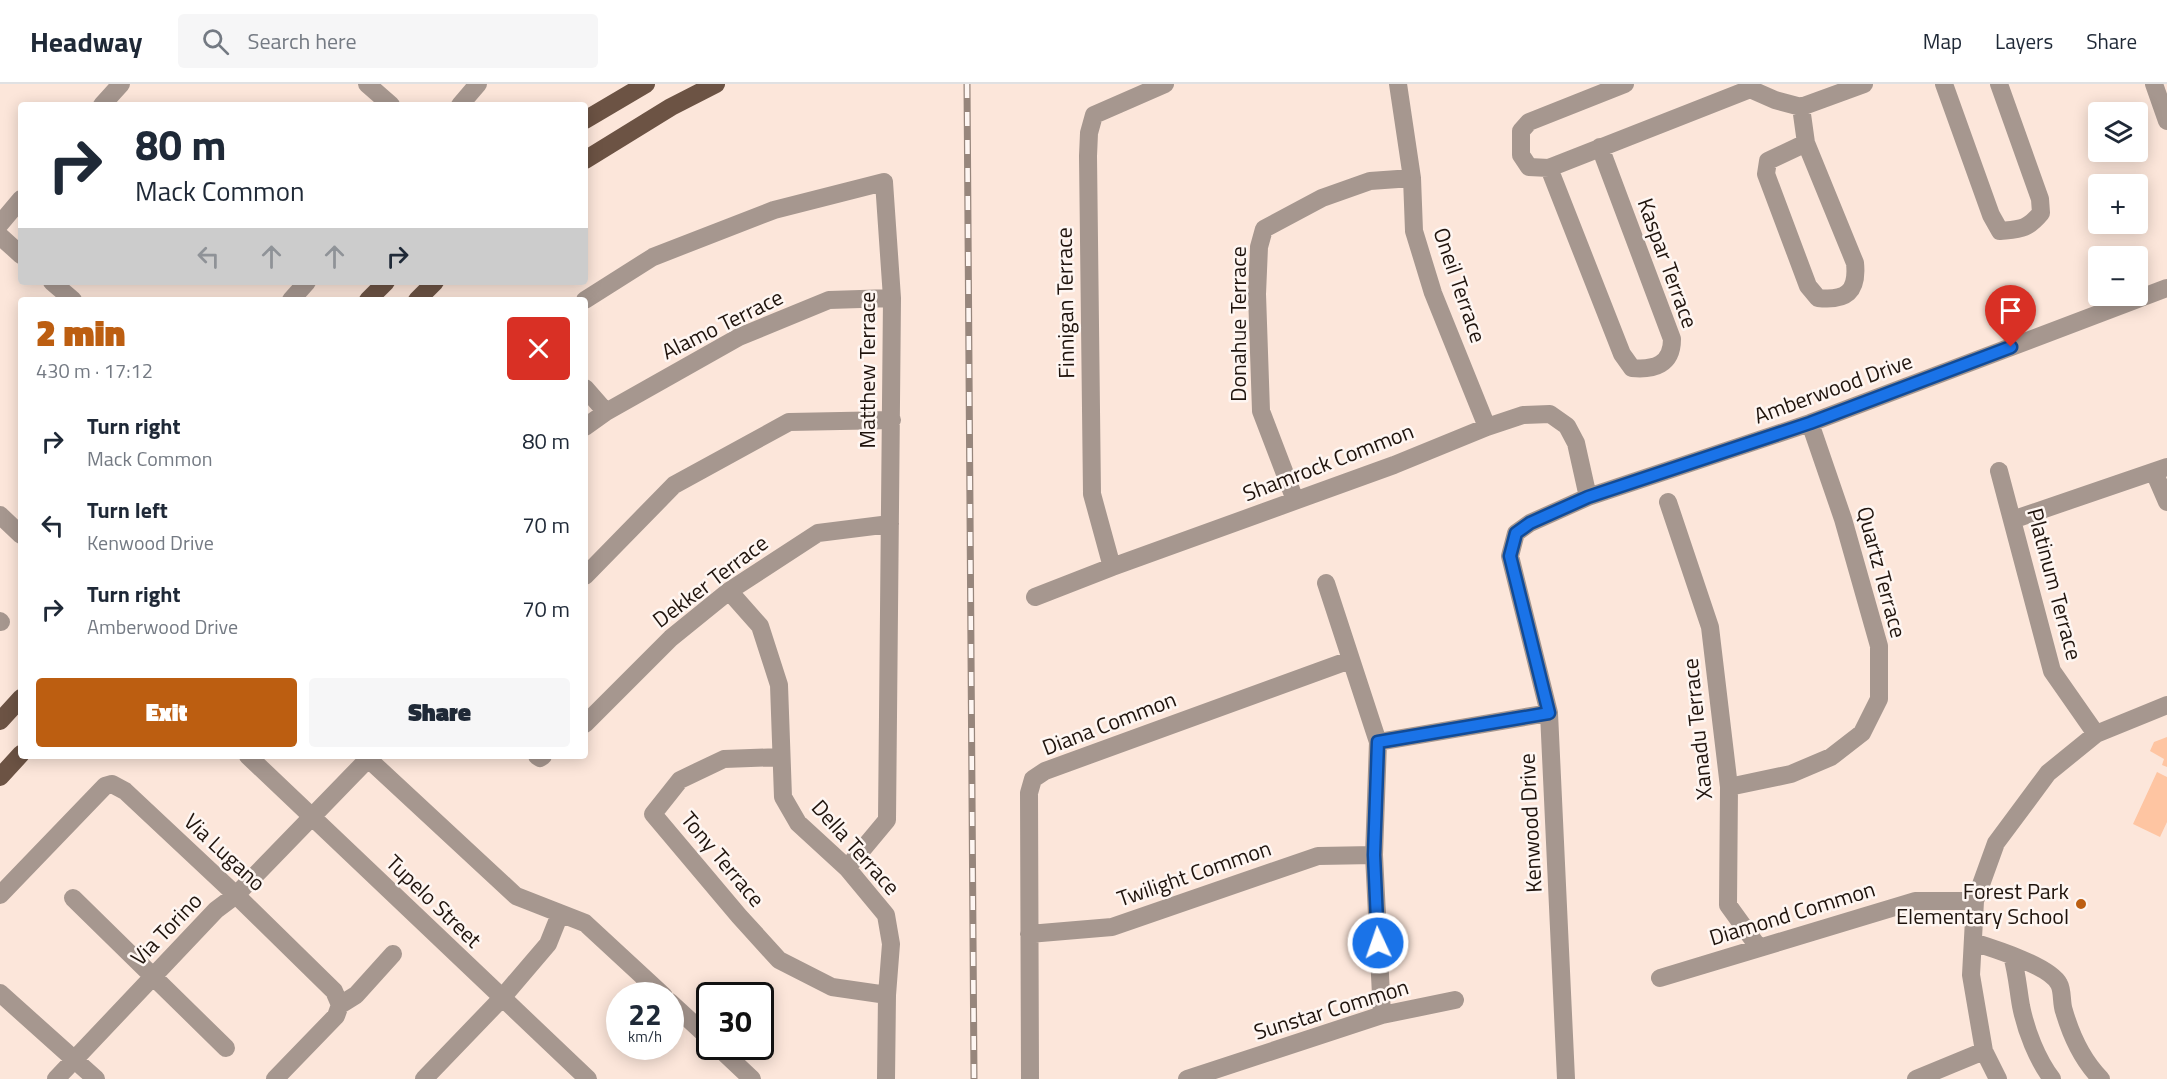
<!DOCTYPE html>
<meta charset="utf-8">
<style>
:root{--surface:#fff;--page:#f6f6f7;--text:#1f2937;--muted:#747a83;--line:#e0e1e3;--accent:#bc5e11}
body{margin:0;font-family:"Titillium Web",sans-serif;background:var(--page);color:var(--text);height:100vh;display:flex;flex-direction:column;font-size:22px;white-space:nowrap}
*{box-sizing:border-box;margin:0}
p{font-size:20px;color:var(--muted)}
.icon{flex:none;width:33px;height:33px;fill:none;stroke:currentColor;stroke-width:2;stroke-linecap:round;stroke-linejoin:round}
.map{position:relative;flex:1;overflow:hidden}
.details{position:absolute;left:18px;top:213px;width:570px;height:462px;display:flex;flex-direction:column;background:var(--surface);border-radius:6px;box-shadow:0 3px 15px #0003}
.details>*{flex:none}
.hud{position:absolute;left:18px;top:18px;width:570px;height:183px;border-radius:6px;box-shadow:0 3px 15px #0003;background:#fff;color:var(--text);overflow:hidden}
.buttons{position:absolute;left:2088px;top:18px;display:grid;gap:12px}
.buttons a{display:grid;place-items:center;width:60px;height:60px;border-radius:6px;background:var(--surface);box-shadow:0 3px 15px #0003;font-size:30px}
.speed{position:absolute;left:606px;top:898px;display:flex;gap:12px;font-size:30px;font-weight:700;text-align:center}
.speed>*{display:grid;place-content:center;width:78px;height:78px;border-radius:50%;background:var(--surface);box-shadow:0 3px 15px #0003;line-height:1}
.speed small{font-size:15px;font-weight:400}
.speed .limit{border:3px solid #111;border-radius:9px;background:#fff;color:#111}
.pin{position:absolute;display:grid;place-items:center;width:51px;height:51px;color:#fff;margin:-62px -26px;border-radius:50% 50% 50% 0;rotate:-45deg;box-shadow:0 0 6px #0007}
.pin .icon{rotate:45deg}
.me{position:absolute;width:66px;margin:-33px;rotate:357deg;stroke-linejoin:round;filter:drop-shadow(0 0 4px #0008)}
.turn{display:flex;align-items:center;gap:21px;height:126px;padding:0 18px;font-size:27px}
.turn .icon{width:78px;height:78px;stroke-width:2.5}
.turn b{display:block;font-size:42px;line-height:51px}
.lanes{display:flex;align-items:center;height:57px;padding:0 18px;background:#0003;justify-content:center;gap:30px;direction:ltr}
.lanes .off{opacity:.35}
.round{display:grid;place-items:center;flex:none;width:63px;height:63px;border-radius:6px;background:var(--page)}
.headline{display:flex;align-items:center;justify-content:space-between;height:102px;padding:0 18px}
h1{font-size:36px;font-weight:800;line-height:45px;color:var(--accent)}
.action{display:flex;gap:12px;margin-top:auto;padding:12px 18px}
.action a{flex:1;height:69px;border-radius:6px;background:var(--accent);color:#fff;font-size:24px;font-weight:800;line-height:69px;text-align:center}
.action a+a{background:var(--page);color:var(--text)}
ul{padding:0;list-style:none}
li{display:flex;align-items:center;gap:18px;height:84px;padding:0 18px}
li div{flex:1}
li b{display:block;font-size:22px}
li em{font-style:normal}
header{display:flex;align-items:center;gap:36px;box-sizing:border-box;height:84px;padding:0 30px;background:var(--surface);border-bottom:2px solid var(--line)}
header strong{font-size:28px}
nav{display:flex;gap:33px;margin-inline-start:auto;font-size:21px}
.search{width:420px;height:54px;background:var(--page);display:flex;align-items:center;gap:15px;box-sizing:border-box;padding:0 21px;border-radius:6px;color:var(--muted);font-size:22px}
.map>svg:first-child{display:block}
.green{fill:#fec5a2}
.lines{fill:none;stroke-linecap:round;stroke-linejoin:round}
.minor{stroke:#a6978f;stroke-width:18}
.major{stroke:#6c5344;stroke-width:18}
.rail-casing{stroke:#97867c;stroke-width:7}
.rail{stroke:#fef6f2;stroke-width:4.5;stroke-dasharray:14;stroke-linecap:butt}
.route-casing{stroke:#114b97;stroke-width:15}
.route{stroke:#1a73e8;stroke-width:10}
.poi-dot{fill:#bc5e11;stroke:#fef6f2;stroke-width:2}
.labels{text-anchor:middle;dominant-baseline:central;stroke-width:5;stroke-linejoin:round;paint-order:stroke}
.street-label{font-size:22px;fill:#20140d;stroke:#fef6f2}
.poi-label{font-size:22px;fill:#20140d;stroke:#fef6f2;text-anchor:end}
</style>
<header>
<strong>Headway</strong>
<div class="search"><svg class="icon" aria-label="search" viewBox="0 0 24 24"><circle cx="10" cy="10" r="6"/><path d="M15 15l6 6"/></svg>Search here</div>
<nav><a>Map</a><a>Layers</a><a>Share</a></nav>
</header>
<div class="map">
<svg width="2167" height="995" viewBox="0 0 2167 995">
<rect width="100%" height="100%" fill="#fce6da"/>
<path class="green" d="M 2167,653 L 2167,683 L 2162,681 L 2164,675 L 2150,667 L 2154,658 Z
M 2157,688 L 2167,693 L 2167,738 L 2160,753 L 2133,740 Z"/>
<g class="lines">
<path class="minor" d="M 367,0 L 391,21
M 1398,0 L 1412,94 L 1414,147 L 1433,209 L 1487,343
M 1625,0 L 1529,38 L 1521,47 L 1521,71 L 1529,83 L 1549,84 L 1750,5
M 1749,0 L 1750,5 L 1775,16 L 1801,23 L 1864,0
M 1944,0 L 1991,131 L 2000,147 C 2020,145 2027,146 2041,129 L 2040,115 L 1999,0
M 2154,0 L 2167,37
M 102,21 L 121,0
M 460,21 L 478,0
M 1801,23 L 1806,59
M 1806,59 L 1855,179 C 1858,208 1846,217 1818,214 L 1808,202 L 1766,90 L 1768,77 Z
M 1549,84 L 1622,270 L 1632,284 C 1654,286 1672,281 1672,255 L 1600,63
M 0,140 L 21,115
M 0,152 L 21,171
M 52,198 L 73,216
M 291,216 L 307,198
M 585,216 L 653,173 L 774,126 L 884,98 L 892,214 L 887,736 L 847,784
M 585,304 L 606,328
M 585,343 L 606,328 L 739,253 L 829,216 L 892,214
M 1999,387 L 2052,587 L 2096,650
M 2154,388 L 2167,418
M 1295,416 L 1261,327 L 1257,210 L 1259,163 L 1264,145 L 1322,114 L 1370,97 L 1412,94
M 1668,418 L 1710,543 L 1729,703 L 1728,821 L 1759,864
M 0,431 L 21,451
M 2012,436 L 2167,383
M 1112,483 L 1092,410 L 1088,72 L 1089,49 L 1094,31 L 1165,0
M 585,492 L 674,401 L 789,338 L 892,336
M 1326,499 L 1378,658 L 1374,771 L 1382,931
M 729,507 L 760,542 L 779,601 L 783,713 L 798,739 L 847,784 L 886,831 L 891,860 L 887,911 L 886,995
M 1035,513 L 1112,483 L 1394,381 L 1487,343 L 1523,331 L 1550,330 L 1567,342 L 1576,359 L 1588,413
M 0,537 L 1,538
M 585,640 L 671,554 L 729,507 L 818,449 L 890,440
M 1378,658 L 1549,629
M 248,672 L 588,995
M 365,672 L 516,812 L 585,839 L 664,912
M 537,672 L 540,674 L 543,672
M 781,673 L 724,675 L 680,696 L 653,730 L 739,832 L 779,876 L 832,903 L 887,911
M 1729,703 L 1791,690 L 1831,673 L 1862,649 L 1879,615 L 1879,562 L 1843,435 L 1810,339
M 0,811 L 105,702 L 112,700 L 125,707 L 236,811 L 334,907 L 340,921 L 336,932 L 275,995
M 73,814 L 226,964
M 1029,850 L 1112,843 L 1318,772 L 1374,771
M 1973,858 C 1992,864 2050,882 2059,900 C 2063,907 2061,919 2064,927 C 2071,951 2083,977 2101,995
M 2012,872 C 2017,889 2018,905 2021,922 C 2026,947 2037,975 2052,995
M 1660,894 L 1915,817 L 1975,817
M 0,909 L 96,995
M 670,918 L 710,955
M 340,921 L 356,911 L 393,870
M 718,963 L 752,995
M 56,995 L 216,826 L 236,811 L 368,675
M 424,995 L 501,915 L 548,860 L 560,830
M 1030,995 L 1029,709 L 1033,695 L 1045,687 L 1350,576
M 1187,995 L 1382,931 L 1455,916
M 1566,995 L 1549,629 L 1510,472 L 1516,449 L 1530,439 L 1588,413 L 1810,339 L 2167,204
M 1916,995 L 1984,967
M 1998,995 L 1984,967 L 1971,891 L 1975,817 L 1996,759 L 2048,689 L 2096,650 L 2167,621"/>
<path class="major" d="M 585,36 L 646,0
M 585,76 L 671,23 L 716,0
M 368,216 L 386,198
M 417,216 L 435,198
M 0,637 L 21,614
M 0,693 L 21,670"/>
<defs>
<path id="rail" d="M 967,0 L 974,995"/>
</defs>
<use href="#rail" class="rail-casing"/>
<use href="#rail" class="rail"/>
</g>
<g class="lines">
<defs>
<path id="route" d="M 1378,859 L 1374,771 L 1378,658 L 1549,629 L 1510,472 L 1516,449 L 1530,439 L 1588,413 L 1810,339 L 2011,263"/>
</defs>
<use href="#route" class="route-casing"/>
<use href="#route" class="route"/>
</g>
<circle class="poi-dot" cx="2081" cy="820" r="6"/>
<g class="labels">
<g class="street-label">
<text transform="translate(1668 179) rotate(70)">Kaspar Terrace</text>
<text transform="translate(1460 201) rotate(71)">Oneil Terrace</text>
<text transform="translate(1065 219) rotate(-91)">Finnigan Terrace</text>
<text transform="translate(722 240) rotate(-26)">Alamo Terrace</text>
<text transform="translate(1238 240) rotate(-90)">Donahue Terrace</text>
<text transform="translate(867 286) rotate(-90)">Matthew Terrace</text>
<text transform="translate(1833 304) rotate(-20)">Amberwood Drive</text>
<text transform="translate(1328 378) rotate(-21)">Shamrock Common</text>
<text transform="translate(1882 488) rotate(75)">Quartz Terrace</text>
<text transform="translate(710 497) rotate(-37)">Dekker Terrace</text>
<text transform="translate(2055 500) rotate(75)">Platinum Terrace</text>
<text transform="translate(1109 639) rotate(-21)">Diana Common</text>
<text transform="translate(1697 645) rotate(-96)">Xanadu Terrace</text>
<text transform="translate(1530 739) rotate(-93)">Kenwood Drive</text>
<text transform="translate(856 763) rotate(48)">Della Terrace</text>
<text transform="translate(225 768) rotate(43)">Via Lugano</text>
<text transform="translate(723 775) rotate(50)">Tony Terrace</text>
<text transform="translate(1194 789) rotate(-19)">Twilight Common</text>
<text transform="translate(434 817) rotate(44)">Tupelo Street</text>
<text transform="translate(1792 829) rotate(-17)">Diamond Common</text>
<text transform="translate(166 845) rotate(-46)">Via Torino</text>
<text transform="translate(1331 925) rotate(-17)">Sunstar Common</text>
</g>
<g class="poi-label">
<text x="2069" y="807">Forest Park<tspan x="2069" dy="25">Elementary School</tspan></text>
</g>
</g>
</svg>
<div class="buttons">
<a><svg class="icon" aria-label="layers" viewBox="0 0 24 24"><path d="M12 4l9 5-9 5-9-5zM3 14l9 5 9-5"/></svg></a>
<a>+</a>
<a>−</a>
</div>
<div class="speed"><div>22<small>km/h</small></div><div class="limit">30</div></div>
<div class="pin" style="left:2011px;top:263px;background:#d93025"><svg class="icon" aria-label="arrive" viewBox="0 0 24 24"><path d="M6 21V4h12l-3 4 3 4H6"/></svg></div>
<svg class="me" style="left:1378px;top:859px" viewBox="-20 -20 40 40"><circle r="17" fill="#1a73e8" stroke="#fff" stroke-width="3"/><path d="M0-11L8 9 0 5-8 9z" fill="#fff"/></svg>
<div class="hud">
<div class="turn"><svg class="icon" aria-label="right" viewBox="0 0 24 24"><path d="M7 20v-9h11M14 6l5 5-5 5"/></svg><div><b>80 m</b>Mack Common</div></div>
<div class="lanes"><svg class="icon off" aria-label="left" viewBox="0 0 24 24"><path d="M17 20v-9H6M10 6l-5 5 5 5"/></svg><svg class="icon off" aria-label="ahead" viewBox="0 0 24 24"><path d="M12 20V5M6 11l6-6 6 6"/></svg><svg class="icon off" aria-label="ahead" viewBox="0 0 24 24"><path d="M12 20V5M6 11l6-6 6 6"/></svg><svg class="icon" aria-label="right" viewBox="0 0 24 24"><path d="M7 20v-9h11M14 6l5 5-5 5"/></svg></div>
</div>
<section class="details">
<div class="headline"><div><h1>2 min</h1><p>430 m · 17:12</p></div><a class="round" style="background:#d93025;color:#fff"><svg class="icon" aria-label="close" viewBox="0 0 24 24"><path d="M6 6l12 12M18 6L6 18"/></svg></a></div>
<ul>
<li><svg class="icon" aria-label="right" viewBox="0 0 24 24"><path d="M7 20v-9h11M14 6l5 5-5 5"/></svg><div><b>Turn right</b><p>Mack Common</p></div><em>80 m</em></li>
<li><svg class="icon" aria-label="left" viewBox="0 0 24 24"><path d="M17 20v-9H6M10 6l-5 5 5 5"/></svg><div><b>Turn left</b><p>Kenwood Drive</p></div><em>70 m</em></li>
<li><svg class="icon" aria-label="right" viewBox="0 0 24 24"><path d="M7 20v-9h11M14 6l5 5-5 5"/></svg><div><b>Turn right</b><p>Amberwood Drive</p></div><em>70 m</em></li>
</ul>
<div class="action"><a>Exit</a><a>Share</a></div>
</section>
</div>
